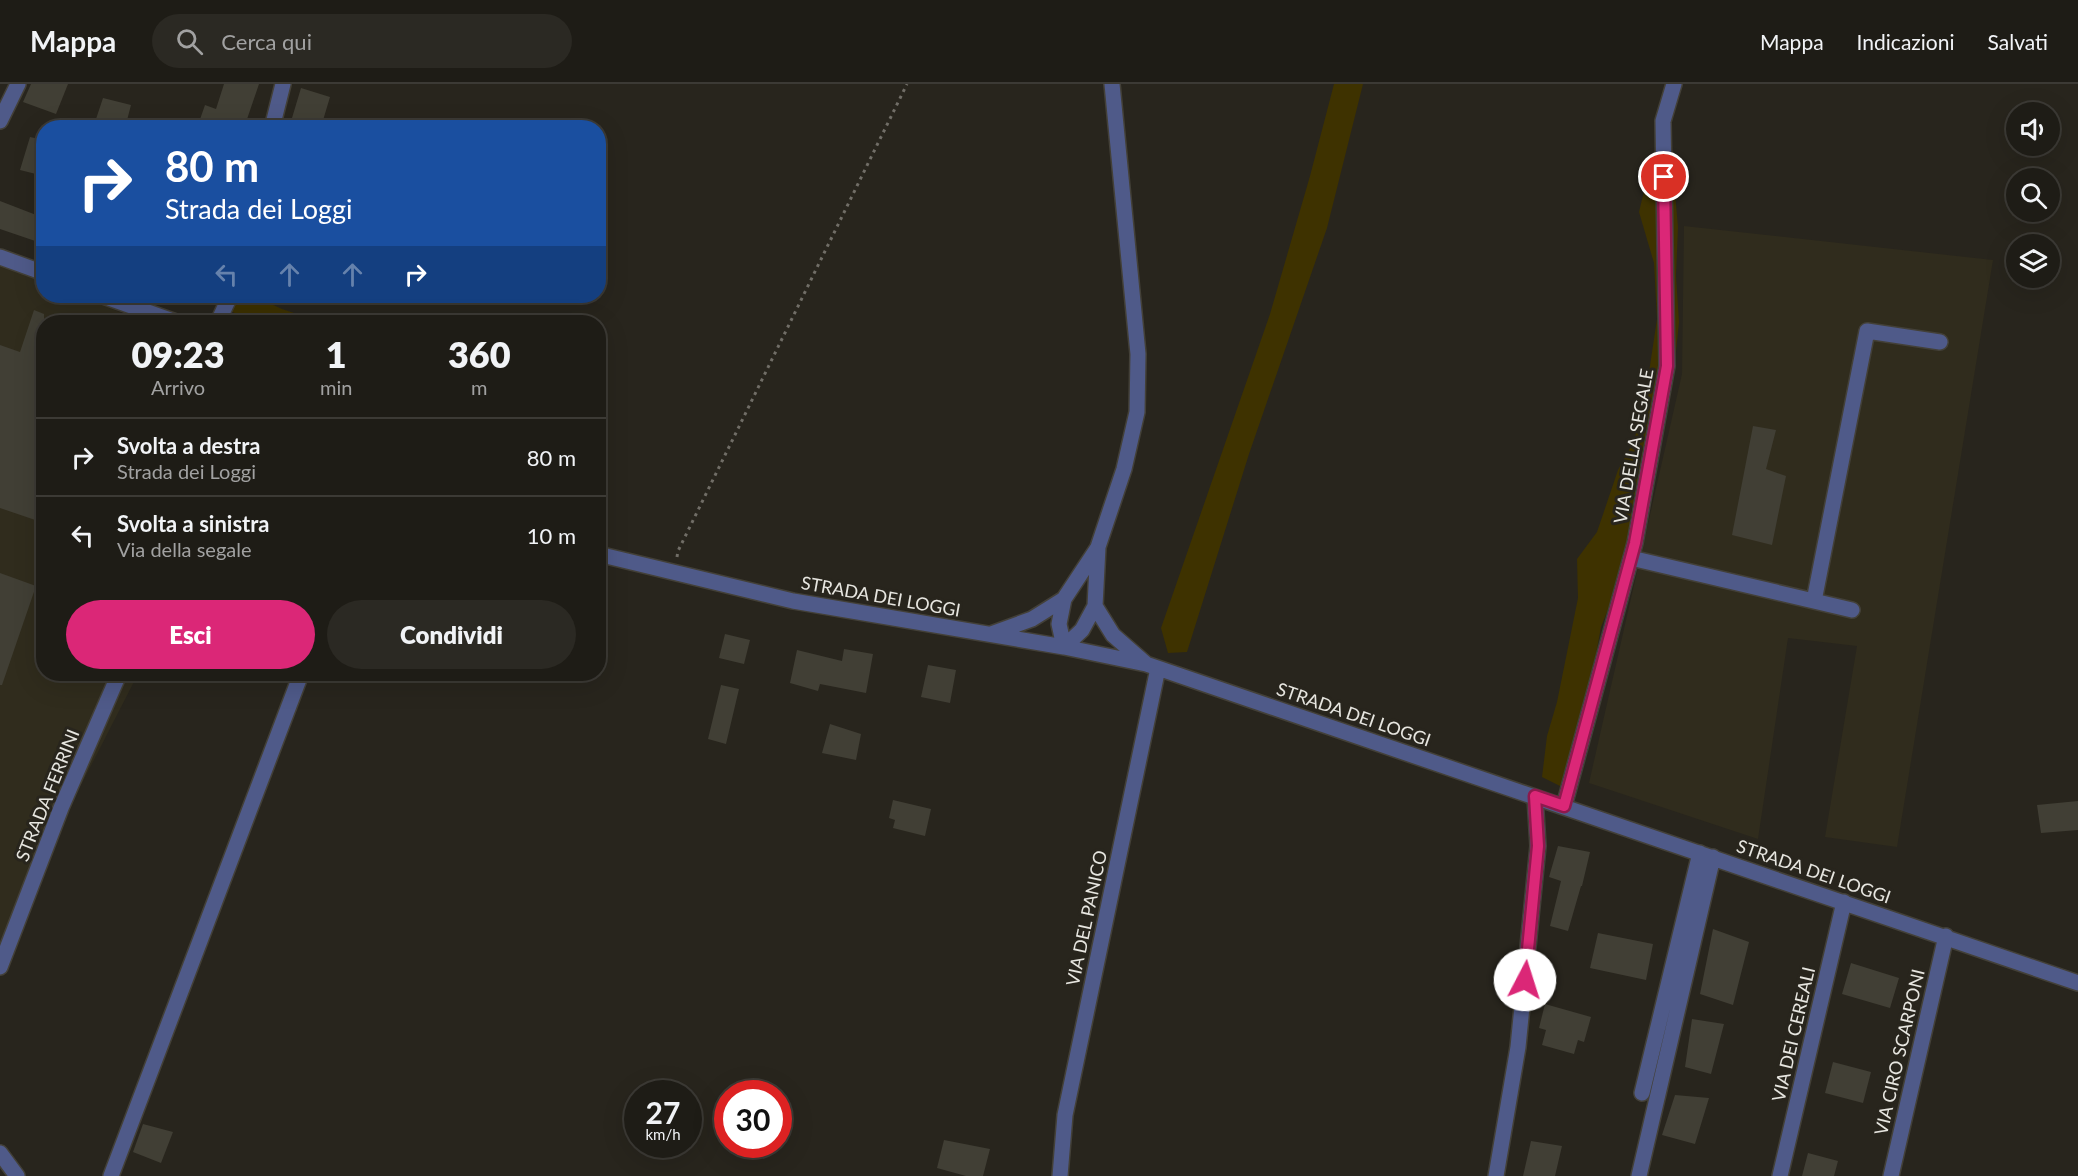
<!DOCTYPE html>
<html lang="it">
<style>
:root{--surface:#1e1c16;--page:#2b2923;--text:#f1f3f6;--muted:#a1a1a1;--line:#3c3a35;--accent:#db2777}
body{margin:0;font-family:Lato,sans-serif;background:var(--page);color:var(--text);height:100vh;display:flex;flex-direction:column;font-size:22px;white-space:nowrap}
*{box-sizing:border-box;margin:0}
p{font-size:20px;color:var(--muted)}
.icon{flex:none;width:33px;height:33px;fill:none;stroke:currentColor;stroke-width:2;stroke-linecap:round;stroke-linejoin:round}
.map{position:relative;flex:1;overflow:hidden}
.drawer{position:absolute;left:36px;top:231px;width:570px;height:366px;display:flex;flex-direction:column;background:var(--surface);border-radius:24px;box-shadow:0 6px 24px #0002,0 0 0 2px var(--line)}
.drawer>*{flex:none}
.top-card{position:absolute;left:36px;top:36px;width:570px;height:183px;border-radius:24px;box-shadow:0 6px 24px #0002,0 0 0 2px var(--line);background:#1a4fa0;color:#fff;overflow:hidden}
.buttons{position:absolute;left:2006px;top:18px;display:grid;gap:12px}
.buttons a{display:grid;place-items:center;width:54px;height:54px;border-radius:50%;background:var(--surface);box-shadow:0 6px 24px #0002,0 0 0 2px var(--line);font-size:30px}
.speed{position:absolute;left:624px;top:996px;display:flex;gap:12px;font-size:30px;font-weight:700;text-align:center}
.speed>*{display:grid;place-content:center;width:78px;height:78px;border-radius:50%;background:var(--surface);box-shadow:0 6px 24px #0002,0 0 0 2px var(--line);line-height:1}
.speed small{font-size:15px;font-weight:400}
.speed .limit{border:9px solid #d22;background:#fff;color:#111}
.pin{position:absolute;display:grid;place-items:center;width:51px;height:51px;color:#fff;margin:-26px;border:3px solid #fff;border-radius:50%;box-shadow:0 2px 6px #0007}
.me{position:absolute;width:66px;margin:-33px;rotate:5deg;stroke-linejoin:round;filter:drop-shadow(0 0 4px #0008)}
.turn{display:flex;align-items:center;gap:21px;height:126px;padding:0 30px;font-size:27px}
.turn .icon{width:78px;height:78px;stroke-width:2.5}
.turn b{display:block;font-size:42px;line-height:51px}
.lanes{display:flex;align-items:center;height:57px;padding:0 30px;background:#0003;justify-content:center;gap:30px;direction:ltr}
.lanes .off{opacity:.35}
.eta{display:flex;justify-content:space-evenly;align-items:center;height:102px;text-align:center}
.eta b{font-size:36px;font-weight:800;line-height:42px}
.button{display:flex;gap:12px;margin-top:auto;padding:12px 30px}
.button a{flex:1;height:69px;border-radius:36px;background:var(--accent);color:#fff;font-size:24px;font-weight:800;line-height:69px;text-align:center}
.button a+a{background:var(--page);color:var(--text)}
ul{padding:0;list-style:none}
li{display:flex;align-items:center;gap:18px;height:78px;padding:0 30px;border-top:2px solid var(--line)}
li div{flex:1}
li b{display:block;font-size:22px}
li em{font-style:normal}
header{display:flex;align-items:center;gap:36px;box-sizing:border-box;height:84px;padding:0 30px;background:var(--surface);border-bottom:2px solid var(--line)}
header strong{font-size:28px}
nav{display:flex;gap:33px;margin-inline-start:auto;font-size:21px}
.search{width:420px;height:54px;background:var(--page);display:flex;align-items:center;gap:15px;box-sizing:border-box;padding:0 21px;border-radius:33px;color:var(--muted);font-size:22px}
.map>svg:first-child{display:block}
.built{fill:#302c1d}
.green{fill:#3e3200}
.building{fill:#413f35}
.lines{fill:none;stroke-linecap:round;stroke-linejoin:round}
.minor-casing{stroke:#434038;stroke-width:18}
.path{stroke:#716e67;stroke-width:3;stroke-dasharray:3 4.5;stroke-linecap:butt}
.minor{stroke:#4f5a89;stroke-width:15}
.route-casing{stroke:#8e194d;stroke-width:15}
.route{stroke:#db2777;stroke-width:10}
.labels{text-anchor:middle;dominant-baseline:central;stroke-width:6;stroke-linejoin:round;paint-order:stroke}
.street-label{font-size:18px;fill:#e7e6e0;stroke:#28251d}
</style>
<header>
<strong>Mappa</strong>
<div class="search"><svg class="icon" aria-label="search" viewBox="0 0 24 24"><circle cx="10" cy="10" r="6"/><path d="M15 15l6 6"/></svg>Cerca qui</div>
<nav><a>Mappa</a><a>Indicazioni</a><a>Salvati</a></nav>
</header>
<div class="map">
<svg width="2078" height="1092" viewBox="0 0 2078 1092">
<rect width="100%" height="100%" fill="#28251d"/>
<path class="built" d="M 1684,142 L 1993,176 L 1897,763 L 1825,753 L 1857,562 L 1788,554 L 1758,755 L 1589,699 L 1682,290 Z
M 0,179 L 43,197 L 44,212 L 79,212 L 145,238 L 44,238 L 44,590 L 138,590 L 0,859 Z"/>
<path class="green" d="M 1334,0 L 1363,0 L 1327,144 L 1249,370 L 1187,568 L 1168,569 L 1161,544 L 1270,230 L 1310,92 Z
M 1669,97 L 1675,109 L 1678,143 L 1676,192 L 1679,238 L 1673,297 L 1657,379 L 1635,433 L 1617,503 L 1601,543 L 1582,646 L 1562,703 L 1542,693 L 1547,652 L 1557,618 L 1578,514 L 1577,475 L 1597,448 L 1618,386 L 1634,357 L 1646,308 L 1657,235 L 1654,179 L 1639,128 L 1644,107 Z
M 236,212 L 254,212 L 282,225 L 321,238 L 248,238 L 245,235 L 231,227 Z"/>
<path class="building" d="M 31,0 L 68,0 L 56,30 L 23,18 Z
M 224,0 L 259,0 L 244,44 L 197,44 L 205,21 L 216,25 Z
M 301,4 L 330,13 L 321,43 L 292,34 Z
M 103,14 L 131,21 L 125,44 L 93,44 Z
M 30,53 L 44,56 L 44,92 L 20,86 Z
M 0,117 L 44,134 L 44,160 L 0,145 Z
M 34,226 L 44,230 L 44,439 L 0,424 L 0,261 L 20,268 Z
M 1753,342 L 1776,346 L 1766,385 L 1786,392 L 1772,461 L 1732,451 Z
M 0,489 L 36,502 L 2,601 L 0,601 Z
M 725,550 L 750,556 L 744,580 L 719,574 Z
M 844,565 L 873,570 L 866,609 L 820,600 L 818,607 L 790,599 L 797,566 L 842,577 Z
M 928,581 L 956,586 L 950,619 L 921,613 Z
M 721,601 L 739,605 L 726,660 L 708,655 Z
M 830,640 L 861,650 L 856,676 L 822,669 Z
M 893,716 L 931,725 L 925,752 L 893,744 L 895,736 L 889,734 Z
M 2078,717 L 2078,746 L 2041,749 L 2037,721 Z
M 1558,762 L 1590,768 L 1582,802 L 1581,802 L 1568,847 L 1550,842 L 1561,797 L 1549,793 Z
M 1713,845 L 1749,858 L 1733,921 L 1700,910 Z
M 1598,849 L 1653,860 L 1646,896 L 1590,884 Z
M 1851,879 L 1899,894 L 1890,924 L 1842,910 Z
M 1545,920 L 1591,933 L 1584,958 L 1578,956 L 1574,970 L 1542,961 L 1546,946 L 1539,944 Z
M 1692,935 L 1724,940 L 1711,990 L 1685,983 Z
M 1833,978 L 1871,988 L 1863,1019 L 1825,1009 Z
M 1675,1011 L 1709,1014 L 1695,1060 L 1662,1051 Z
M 143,1040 L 173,1048 L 161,1079 L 133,1068 Z
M 944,1056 L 990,1065 L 983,1092 L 966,1092 L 937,1084 Z
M 1531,1057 L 1562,1062 L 1555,1092 L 1523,1092 Z
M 1808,1069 L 1838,1077 L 1834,1092 L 1802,1092 Z"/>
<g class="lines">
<defs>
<path id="minor" d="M 1112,0 L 1138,270 L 1137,328 L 1124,385 L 1098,463 L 1095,522 L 1113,551 L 1145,579
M 0,37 L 18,0
M 272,44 L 283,0
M 0,173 L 44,189
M 103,212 L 176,238
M 218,238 L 230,212
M 598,470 L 793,517 L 1064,563 L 1146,580 L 2078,899
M 1631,474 L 1852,526
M 1814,517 L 1867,247 L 1940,258
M 1095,522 L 1082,546 L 1064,563 L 1059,540 L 1064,515 L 1097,465
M 991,550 L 1032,535 L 1064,515
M 1564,722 L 1635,459 L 1667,282 L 1663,37 L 1674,0
M 0,883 L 61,724 L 119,590
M 1642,1009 L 1700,769
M 0,1069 L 17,1092
M 111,1092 L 301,590
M 1060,1092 L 1065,1031 L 1158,584
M 1496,1092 L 1518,963 L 1538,762 L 1535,713
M 1639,1092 L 1713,773
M 1780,1092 L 1844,818
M 1891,1092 L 1946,852"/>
</defs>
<use href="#minor" class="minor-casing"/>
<path class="path" d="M 677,473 L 678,467 L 907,0"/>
<use href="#minor" class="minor"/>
</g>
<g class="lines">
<defs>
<path id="route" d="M 1525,896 L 1538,762 L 1535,712 L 1564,722 L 1635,459 L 1667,282 L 1664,93"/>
</defs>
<use href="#route" class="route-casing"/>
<use href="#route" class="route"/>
</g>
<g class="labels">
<g class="street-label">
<text transform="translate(1633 362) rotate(-80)">VIA DELLA SEGALE</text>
<text transform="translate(881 512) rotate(10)">STRADA DEI LOGGI</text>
<text transform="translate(1354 630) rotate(19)">STRADA DEI LOGGI</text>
<text transform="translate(47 711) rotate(-68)">STRADA FERRINI</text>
<text transform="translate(1814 787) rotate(19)">STRADA DEI LOGGI</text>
<text transform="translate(1086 834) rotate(-78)">VIA DEL PANICO</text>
<text transform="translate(1793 950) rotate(-77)">VIA DEI CEREALI</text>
<text transform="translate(1899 968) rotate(-77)">VIA CIRO SCARPONI</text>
</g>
</g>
</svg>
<div class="buttons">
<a><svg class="icon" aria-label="sound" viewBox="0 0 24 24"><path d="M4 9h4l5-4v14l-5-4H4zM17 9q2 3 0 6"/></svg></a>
<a><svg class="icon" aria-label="search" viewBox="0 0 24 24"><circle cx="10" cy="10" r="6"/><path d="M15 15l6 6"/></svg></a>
<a><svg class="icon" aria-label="layers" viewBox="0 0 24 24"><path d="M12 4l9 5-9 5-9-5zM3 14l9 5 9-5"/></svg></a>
</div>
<div class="speed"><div>27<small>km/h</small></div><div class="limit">30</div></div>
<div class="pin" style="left:1664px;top:93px;background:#d93025"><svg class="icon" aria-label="arrive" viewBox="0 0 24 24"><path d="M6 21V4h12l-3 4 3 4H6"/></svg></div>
<svg class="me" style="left:1525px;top:896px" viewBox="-20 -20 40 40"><circle r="19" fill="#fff"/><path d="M0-13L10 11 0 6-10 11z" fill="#db2777"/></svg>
<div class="top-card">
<div class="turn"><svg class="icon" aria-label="right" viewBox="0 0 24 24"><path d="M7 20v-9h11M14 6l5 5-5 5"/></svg><div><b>80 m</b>Strada dei Loggi</div></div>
<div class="lanes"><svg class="icon off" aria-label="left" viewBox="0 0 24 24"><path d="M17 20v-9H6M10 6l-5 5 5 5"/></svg><svg class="icon off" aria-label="ahead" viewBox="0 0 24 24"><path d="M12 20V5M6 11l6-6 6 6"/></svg><svg class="icon off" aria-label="ahead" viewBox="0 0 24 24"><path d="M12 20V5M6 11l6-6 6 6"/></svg><svg class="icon" aria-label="right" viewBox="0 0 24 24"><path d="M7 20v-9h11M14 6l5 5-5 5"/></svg></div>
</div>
<section class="drawer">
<div class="eta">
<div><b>09:23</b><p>Arrivo</p></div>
<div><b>1</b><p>min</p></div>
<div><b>360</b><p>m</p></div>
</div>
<ul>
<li><svg class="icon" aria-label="right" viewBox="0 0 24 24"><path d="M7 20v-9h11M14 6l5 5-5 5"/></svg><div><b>Svolta a destra</b><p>Strada dei Loggi</p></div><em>80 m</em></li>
<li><svg class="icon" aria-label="left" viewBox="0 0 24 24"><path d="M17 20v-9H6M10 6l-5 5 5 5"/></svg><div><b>Svolta a sinistra</b><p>Via della segale</p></div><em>10 m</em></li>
</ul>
<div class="button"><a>Esci</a><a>Condividi</a></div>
</section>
</div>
